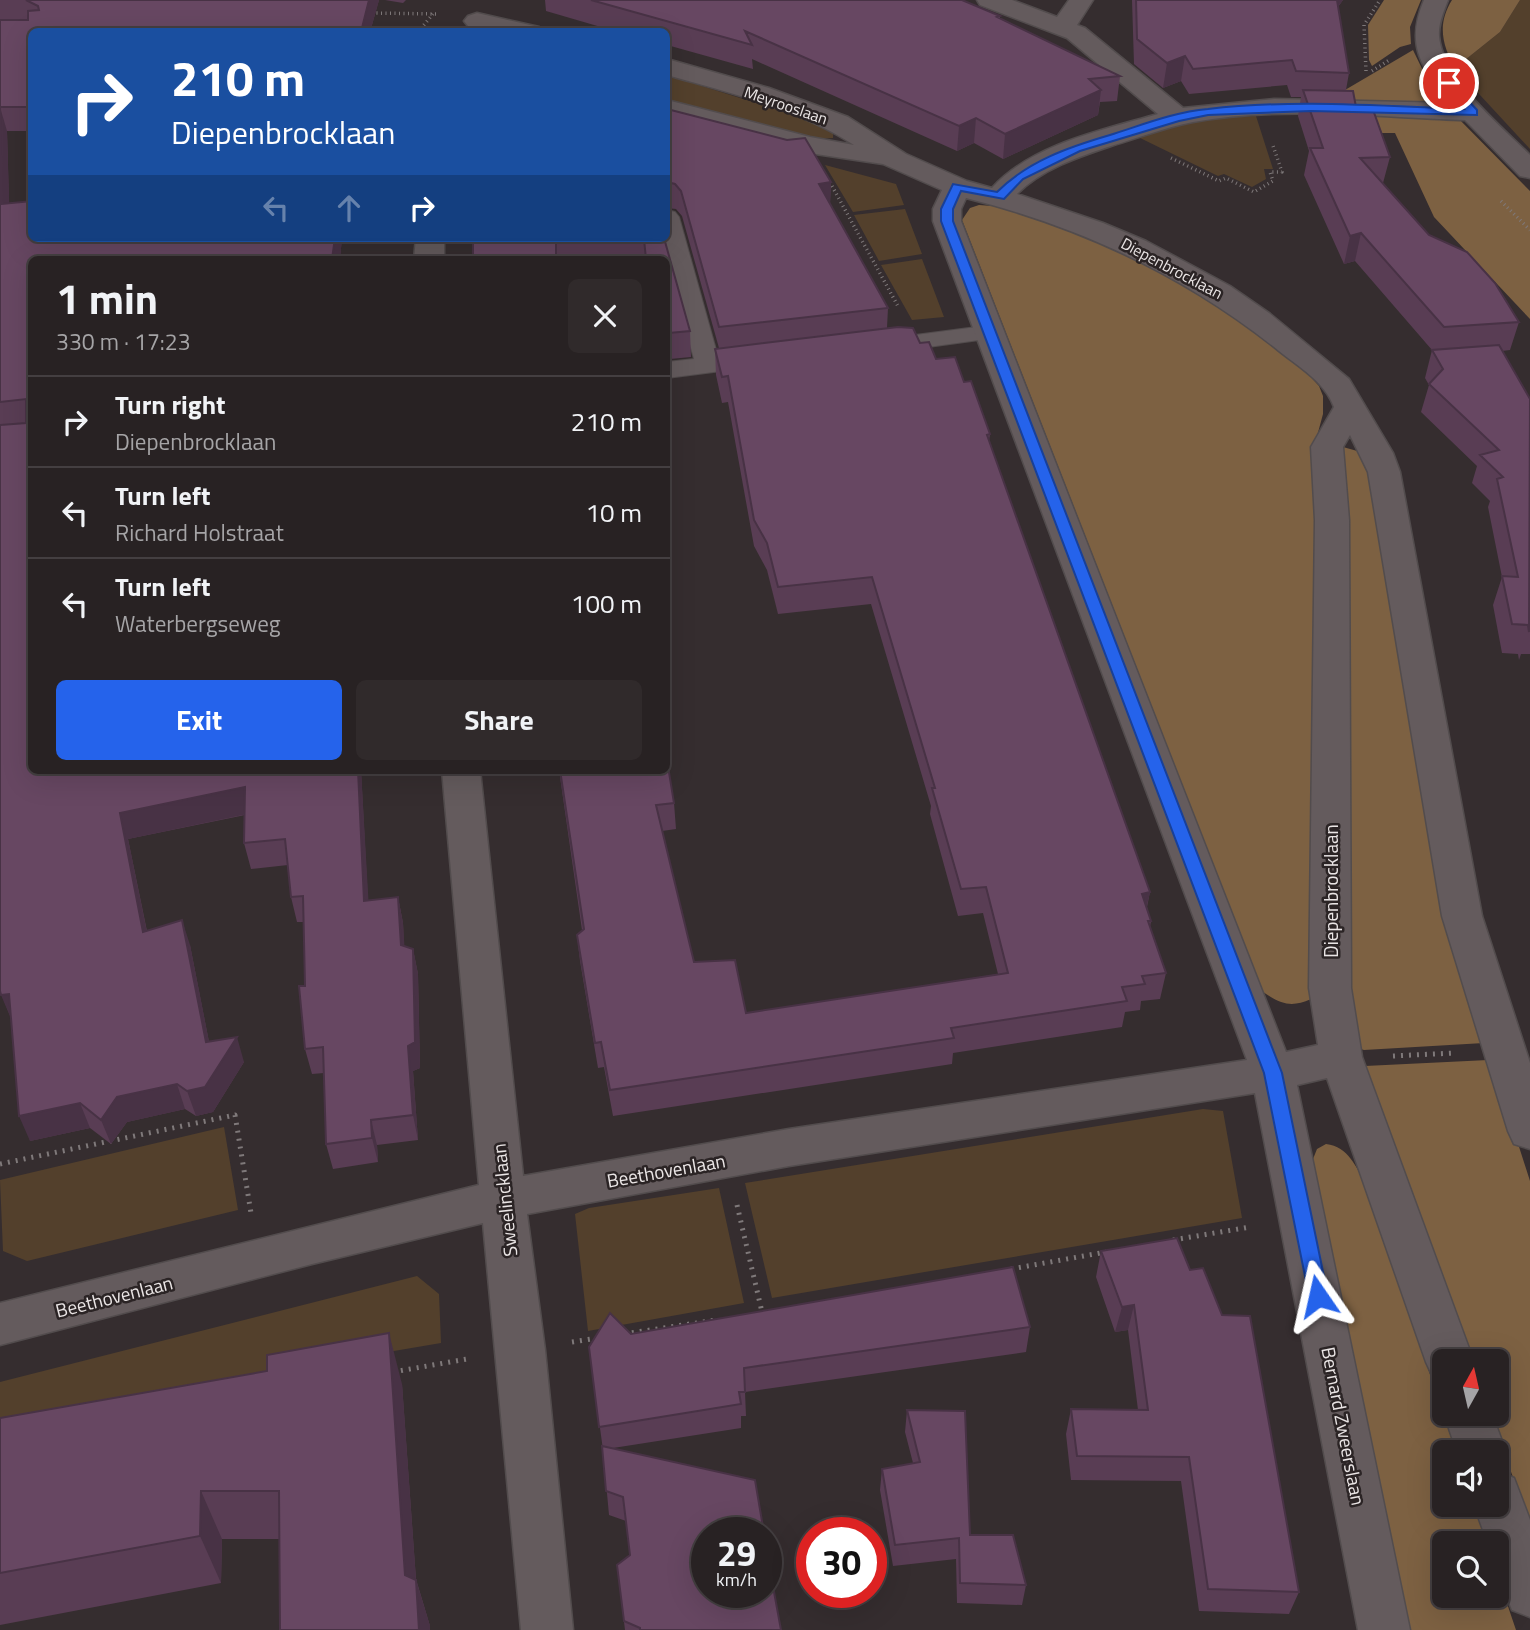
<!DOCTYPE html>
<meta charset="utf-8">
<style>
:root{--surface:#282223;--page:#302a2b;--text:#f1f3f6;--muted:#a5a4a6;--line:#443f41;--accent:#2563eb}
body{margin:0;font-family:"Titillium Web",sans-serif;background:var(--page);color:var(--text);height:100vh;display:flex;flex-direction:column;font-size:26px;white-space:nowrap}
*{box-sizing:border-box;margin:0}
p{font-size:23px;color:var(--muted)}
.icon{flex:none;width:38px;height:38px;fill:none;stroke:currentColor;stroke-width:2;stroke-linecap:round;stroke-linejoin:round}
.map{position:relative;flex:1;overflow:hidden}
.panel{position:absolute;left:28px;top:256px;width:642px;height:518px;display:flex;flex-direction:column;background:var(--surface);border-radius:10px;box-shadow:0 7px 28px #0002,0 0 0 2px var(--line)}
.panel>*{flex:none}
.top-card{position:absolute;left:28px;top:28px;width:642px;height:214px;border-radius:10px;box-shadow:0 7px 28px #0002,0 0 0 2px var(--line);background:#1a4fa0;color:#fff;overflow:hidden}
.needle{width:46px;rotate:8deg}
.buttons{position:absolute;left:1432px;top:1349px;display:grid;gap:14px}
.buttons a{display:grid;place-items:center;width:77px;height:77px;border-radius:10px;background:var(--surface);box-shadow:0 7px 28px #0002,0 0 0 2px var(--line);font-size:35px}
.speed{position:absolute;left:691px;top:1517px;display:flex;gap:14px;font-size:35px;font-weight:700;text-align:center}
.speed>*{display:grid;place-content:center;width:91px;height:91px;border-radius:50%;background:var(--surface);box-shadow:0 7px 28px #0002,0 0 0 2px var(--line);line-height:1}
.speed small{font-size:18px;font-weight:400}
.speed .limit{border:10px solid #d22;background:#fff;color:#111}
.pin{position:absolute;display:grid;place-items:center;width:60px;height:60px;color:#fff;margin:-30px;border:4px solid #fff;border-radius:50%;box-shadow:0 2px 7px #0007}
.me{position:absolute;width:77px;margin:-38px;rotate:349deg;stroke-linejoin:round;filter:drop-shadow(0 0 5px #0008)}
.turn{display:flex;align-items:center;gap:24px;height:147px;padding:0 28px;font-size:32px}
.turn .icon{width:91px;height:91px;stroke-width:2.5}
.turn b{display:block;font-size:49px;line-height:60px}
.lanes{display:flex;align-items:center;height:66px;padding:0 28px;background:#0003;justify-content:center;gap:35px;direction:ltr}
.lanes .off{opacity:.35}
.round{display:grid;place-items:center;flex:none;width:74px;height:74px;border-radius:10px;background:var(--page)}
.summary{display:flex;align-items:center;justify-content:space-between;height:119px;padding:0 28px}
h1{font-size:42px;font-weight:700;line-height:52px}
.action{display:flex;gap:14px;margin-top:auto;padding:14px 28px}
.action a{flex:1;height:80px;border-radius:10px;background:var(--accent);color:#fff;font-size:28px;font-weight:700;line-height:80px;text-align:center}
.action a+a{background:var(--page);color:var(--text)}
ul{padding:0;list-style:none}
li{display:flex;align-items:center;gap:21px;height:91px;padding:0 28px;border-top:2px solid var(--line)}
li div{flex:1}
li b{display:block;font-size:26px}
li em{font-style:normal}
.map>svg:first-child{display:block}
.green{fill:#53402c}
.forest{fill:#7d6142}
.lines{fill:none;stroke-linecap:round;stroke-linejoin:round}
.service-casing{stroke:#524c4d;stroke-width:2}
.minor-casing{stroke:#524c4d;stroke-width:3}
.path-far1{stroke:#7f797a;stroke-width:3.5;stroke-dasharray:1 3.5;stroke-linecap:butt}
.path{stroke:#7f797a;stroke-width:5;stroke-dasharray:2 6;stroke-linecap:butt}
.service{fill:#645b5d;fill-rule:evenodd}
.minor{fill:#645b5d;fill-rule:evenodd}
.wall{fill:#593d54}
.shaded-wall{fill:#483245}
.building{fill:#674762;stroke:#483245;stroke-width:2}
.route{fill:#2563eb;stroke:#184099;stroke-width:2}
.labels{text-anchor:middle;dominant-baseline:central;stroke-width:5;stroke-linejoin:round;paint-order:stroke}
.far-street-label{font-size:16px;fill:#eae5e5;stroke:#2b2425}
.street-label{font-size:19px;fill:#eae5e5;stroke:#2b2425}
</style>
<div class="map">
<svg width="1530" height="1630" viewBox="0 0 1530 1630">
<rect width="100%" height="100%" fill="#352d2f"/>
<path class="green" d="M 1520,0 L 1530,0 L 1530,149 L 1455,68 L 1500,32 Z
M 667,75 L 794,115 L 829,129 L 833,132 L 833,138 L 817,139 L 667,101 Z
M 1256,116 L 1273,169 L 1264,169 L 1266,179 L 1252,187 L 1224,174 L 1218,176 L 1138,137 L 1208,118 Z
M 825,165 L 896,184 L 904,205 L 853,212 Z
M 905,209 L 922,254 L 879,261 L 854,215 Z
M 922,259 L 944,317 L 912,320 L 881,265 Z
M 1203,1109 L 1223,1111 L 1242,1218 L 772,1298 L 745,1183 Z
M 224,1127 L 238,1210 L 27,1261 L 3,1251 L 0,1180 Z
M 719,1188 L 744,1303 L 588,1331 L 575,1214 L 589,1208 Z
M 417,1276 L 439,1294 L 441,1343 L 0,1418 L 0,1382 Z"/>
<path class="forest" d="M 1384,0 L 1421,0 L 1410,27 L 1411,44 L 1400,47 L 1372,66 L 1369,60 L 1368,25 Z
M 1452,0 L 1520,0 L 1500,32 L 1455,68 C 1442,45 1437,24 1452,0 Z
M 1413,50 L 1427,79 L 1449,108 L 1328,100 Z
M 1343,112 L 1455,115 L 1530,191 L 1530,319 L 1434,217 L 1395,133 L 1348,133 Z
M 979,205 L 1006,207 L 1103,243 L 1176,279 L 1217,303 L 1298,363 L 1319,386 L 1323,396 L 1323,414 L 1312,455 L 1321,518 L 1311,999 C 1291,1008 1281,1004 1263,992 L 962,220 L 970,208 Z
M 1343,447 L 1368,454 L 1484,1043 L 1364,1050 L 1357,1048 L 1349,1012 L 1340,452 Z
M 1488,1060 L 1492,1063 L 1530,1181 L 1530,1524 L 1490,1414 L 1496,1414 L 1496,1362 L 1471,1361 L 1365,1066 Z
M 1326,1144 C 1349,1147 1355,1166 1366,1184 L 1456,1452 L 1444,1452 L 1444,1505 L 1474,1505 L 1487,1543 L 1444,1544 L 1444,1596 L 1496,1596 L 1496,1571 L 1516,1630 L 1409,1630 L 1313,1159 L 1317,1149 Z"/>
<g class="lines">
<defs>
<path id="service" d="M 667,210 L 675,212 L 679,217 L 718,357 L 759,352 L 768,355 L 772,360 L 768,365 L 667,378 L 667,362 L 694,359 L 661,238 L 667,238 Z
M 992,325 L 1001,327 L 1004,332 L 1001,337 L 877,354 L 868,352 L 865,347 L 868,342 L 877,340 Z"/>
<path id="minor" d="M 977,0 L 1012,0 L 1057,17 L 1069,0 L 1093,0 L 1077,25 L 1085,28 L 1183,108 L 1274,99 L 1451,103 C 1421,68 1405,45 1424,0 L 1448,0 C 1444,11 1438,24 1439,36 C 1442,78 1502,127 1530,155 L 1530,178 L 1520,176 L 1465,120 C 1375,117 1282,106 1193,122 C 1166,127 1138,138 1111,146 C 1078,157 1042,169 1017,194 L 1103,223 L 1146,241 L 1230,286 L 1269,313 L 1349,379 L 1393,453 L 1400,472 L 1482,916 L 1530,1063 L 1530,1149 L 1514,1144 L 1508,1131 L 1442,916 L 1368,472 L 1350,435 L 1343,447 L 1349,520 L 1351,988 L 1362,1057 L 1474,1362 L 1444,1362 L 1444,1381 L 1433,1377 L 1426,1362 L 1327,1078 L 1297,1085 L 1410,1630 L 1358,1630 L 1255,1093 L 789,1166 L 527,1214 L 545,1350 L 573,1630 L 521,1630 L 483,1223 L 312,1264 L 0,1345 L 0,1303 L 479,1185 L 442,770 L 480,770 L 523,1176 L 789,1129 L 1247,1060 L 933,221 L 933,209 L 942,190 L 883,164 L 809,153 L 667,116 L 667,100 L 810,137 L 854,145 C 799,109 730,93 667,75 L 667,59 L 769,88 L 848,117 L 906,154 L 967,181 L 992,188 C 1032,144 1103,130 1158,114 L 1067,38 L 980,5 ZM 966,198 C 1081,227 1186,276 1279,351 C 1299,367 1325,382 1334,407 L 1311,447 L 1315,520 L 1309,988 L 1318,1045 L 1286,1052 L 961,221 L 961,209 Z
M 477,13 L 539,27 L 542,32 L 491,32 L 468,26 L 464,21 L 468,16 Z
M 416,238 L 444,238 L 444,259 L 414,259 Z
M 1444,1414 L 1492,1414 L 1506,1452 L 1498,1468 L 1496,1452 L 1457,1452 Z
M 1496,1471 L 1514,1478 L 1530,1520 L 1530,1617 L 1512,1610 L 1496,1569 L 1496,1544 L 1488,1544 L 1474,1505 L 1496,1505 Z"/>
</defs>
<use href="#service" class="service-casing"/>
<use href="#minor" class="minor-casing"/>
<path class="path-far1" d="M 372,13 L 437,14
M 418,32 L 433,14
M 1366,71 L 1364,25 L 1380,0
M 1372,71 L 1391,59
M 1171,158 L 1219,181 L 1226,178 L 1254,192 L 1273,181 L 1270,172 L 1282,172 L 1272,143
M 832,186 L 899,308
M 1501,201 L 1530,230"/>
<path class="path" d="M 1393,1056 L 1454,1053
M 0,1164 L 235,1115 L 251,1213
M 737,1205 L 762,1312
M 1173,1240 L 1250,1227
M 1011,1269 L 1106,1252
M 624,1334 L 716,1320
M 572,1342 L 598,1338
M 393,1372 L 467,1359"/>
<use href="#service" class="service"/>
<use href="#minor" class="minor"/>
</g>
<path class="wall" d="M 0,0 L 379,0 L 370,32 L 32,32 L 32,131 L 7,131 L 9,204 L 32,238 L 342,238 L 340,259 L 32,259 L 32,770 L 361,770 L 368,901 L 398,897 L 403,923 L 404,946 L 413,949 L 418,974 L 420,1068 L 413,1071 L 418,1140 L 377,1145 L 378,1162 L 333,1169 L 326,1144 L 324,1073 L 312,1074 L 305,1049 L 304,922 L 297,922 L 291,897 L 288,865 L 251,869 L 244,843 L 245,815 L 128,839 L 147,931 L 190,945 L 209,1042 L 244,1062 L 213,1112 L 196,1116 L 185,1109 L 127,1122 L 111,1144 L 90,1128 L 30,1141 L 11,1018 L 0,991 Z
M 385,0 L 406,0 L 403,3 Z
M 545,0 L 962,0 L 1000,16 L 1000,19 L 1120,76 L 1117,101 L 1100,102 L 1098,115 L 1003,159 L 974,143 L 957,151 L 752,59 L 753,69 L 667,45 L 667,32 L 618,32 L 546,11 Z
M 1132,0 L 1343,0 L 1338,7 L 1349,73 L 1346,90 L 1390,157 L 1383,183 L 1429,235 L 1519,322 L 1510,350 L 1502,351 L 1530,399 L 1530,654 L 1521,654 L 1519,660 L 1518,654 L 1502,653 L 1493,605 L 1502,577 L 1488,507 L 1490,501 L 1472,483 L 1477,466 L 1421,412 L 1429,385 L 1425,378 L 1432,350 L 1355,261 L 1344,264 L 1304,175 L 1309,151 L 1298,116 L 1301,97 L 1291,97 L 1287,85 L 1189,94 L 1181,81 L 1163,88 L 1134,64 Z
M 667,109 L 831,182 L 830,204 L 888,308 L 887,328 L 920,343 L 936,359 L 964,382 L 990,434 L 989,441 L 1150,892 L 1147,907 L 1151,921 L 1150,927 L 1166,973 L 1160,999 L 1141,1001 L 1140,1010 L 1125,1012 L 1122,1027 L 953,1053 L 952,1064 L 613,1116 L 604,1067 L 598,1068 L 580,961 L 577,935 L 582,930 L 559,770 L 667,770 L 674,803 L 676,829 L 662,831 L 694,962 L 746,1013 L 998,974 L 983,913 L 958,916 L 930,814 L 931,806 L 871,604 L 778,614 L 767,570 L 754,546 L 728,402 L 722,403 L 716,375 L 715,349 L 719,348 L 682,216 L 676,209 L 667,208 Z
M 473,238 L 664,238 L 690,331 L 691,357 L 670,359 L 667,349 L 667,259 L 473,259 Z
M 1177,1238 L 1299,1592 L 1289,1614 L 1199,1611 L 1181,1481 L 1071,1480 L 1066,1434 L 1071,1409 L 1138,1410 L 1128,1330 L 1115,1332 L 1096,1277 L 1101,1251 Z
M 1030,1327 L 1026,1352 L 745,1392 L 746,1416 L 741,1416 L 741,1428 L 613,1448 L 781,1630 L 625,1630 L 617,1565 L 630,1555 L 626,1521 L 609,1515 L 603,1450 L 589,1347 L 631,1334 Z
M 402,1384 L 416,1579 L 430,1626 L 280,1539 L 222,1539 L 221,1583 L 0,1625 L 0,1418 Z
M 907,1410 L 970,1535 L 1026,1585 L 1022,1605 L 957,1603 L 956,1559 L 893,1566 L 880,1490 L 882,1469 L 913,1463 L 905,1432 Z"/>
<path class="shaded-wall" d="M 369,0 L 379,0 L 370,32 L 361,32 Z
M 1334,0 L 1343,0 L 1330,17 Z
M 1185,56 L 1181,81 L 1163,88 L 1167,63 Z
M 1101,90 L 1098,115 L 1003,159 L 1005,134 Z
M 0,107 L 7,131 L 10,229 L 2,204 Z
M 976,118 L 974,143 L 957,151 L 959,126 Z
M 831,182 L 830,207 L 819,184 Z
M 1361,233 L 1355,261 L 1344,264 L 1350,236 Z
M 335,238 L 342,238 L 340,259 L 332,259 Z
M 358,770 L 361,770 L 370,927 L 364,901 Z
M 245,787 L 252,813 L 128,839 L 152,957 L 143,932 L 120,813 Z
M 1150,892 L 1144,918 L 1142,894 Z
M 398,897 L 403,923 L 406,971 L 401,945 Z
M 182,920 L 190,945 L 214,1067 L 206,1042 Z
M 413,949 L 418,974 L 420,1068 L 413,1071 L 418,1140 L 413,1115 L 408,1046 Z
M 9,994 L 12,1021 L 1,995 Z
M 237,1037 L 244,1062 L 213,1112 L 196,1116 L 187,1091 Z
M 177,1084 L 185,1109 L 127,1122 L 111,1144 L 101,1120 L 117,1097 Z
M 80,1103 L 90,1128 L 30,1141 L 19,1116 Z
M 371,1120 L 377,1145 L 378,1162 L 372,1138 Z
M 1134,1305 L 1128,1330 L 1115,1332 L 1122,1307 Z
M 389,1333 L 402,1384 L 417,1594 L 416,1580 L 430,1626 L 430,1630 L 419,1630 L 405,1575 Z
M 201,1491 L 222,1539 L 221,1583 L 200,1536 Z"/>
<path class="building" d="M 26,0 L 369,0 L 361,32 L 32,32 L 32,107 L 0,107 L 2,204 L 32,201 L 32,238 L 335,238 L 332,259 L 32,259 L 32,770 L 358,770 L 364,901 L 398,897 L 401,945 L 413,949 L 415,1042 L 408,1046 L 413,1115 L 371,1120 L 372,1138 L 326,1144 L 323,1047 L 305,1049 L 299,986 L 305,986 L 303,896 L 291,897 L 285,839 L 244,843 L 245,787 L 120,813 L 143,932 L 182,920 L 206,1042 L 237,1037 L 205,1087 L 187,1091 L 177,1084 L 117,1097 L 101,1120 L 80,1103 L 19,1116 L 9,994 L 1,995 L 0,991 L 0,425 L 26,423 L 26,399 L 0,402 L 0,20 L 28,20 L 28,11 L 39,10 L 38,6 Z
M 591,0 L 962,0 L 1000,16 L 997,17 L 1120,76 L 1089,79 L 1101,90 L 1005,134 L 976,118 L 959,126 L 745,31 L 752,45 Z
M 1136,0 L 1337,0 L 1349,73 L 1296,71 L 1292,60 L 1193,69 L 1185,56 L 1167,63 L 1137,39 Z
M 1303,90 L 1353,91 L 1356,107 L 1372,107 L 1390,157 L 1360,158 L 1429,235 L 1467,252 L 1495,283 L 1519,322 L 1444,327 L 1361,233 L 1350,236 L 1310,148 L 1323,148 Z
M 667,109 L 787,140 L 805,138 L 831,182 L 819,184 L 888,308 L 719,327 L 681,191 L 675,184 L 667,182 Z
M 473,238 L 664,238 L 690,331 L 669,333 L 667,326 L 667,259 L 646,259 L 644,239 L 556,242 L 556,259 L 473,259 Z
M 898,327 L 913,328 L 920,343 L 929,342 L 936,359 L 955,357 L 964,382 L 971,381 L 990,434 L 987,435 L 1150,892 L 1142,894 L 1151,921 L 1148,921 L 1166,973 L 1142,976 L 1145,984 L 1122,987 L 1127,1001 L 951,1028 L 954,1038 L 610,1090 L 601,1042 L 595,1043 L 577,935 L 584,929 L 560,770 L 667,770 L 667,760 L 674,803 L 656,805 L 694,962 L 735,960 L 746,1013 L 1008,973 L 986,887 L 961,889 L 932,788 L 935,788 L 872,577 L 778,587 L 767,543 L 754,520 L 728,376 L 722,377 L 715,349 Z
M 1499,345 L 1530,399 L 1529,632 L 1528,625 L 1512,624 L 1502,576 L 1518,577 L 1497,479 L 1503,477 L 1480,455 L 1499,450 L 1429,384 L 1443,369 L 1432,350 Z
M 1177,1238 L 1190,1270 L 1203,1268 L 1222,1315 L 1250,1316 L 1299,1592 L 1208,1589 L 1189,1457 L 1077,1456 L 1071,1409 L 1148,1410 L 1134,1305 L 1122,1307 L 1101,1251 Z
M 1013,1267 L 1030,1327 L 744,1368 L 745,1392 L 739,1392 L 741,1404 L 599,1427 L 589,1347 L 610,1313 L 631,1334 Z
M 389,1333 L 405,1575 L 416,1580 L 419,1630 L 280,1630 L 279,1491 L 201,1491 L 200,1536 L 0,1573 L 0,1418 L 267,1371 L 267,1355 Z
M 907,1410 L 965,1411 L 970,1535 L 1013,1535 L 1026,1585 L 960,1583 L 959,1538 L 895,1545 L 882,1469 L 920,1462 Z
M 602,1446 L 755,1480 L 764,1533 L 707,1533 L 707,1592 L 766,1592 L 766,1548 L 781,1630 L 640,1630 L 640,1628 L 624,1621 L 617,1565 L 630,1555 L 623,1497 L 606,1491 Z"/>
<path class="route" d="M 1449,80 L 1477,110 L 1477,115 L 1311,111 L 1208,115 L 1179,121 L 1080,151 L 1023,179 L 1004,199 L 961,191 L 953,209 L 953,221 L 1282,1073 L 1328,1296 L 1325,1302 L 1318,1304 L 1311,1302 L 1309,1296 L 1264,1073 L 941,221 L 941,209 L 953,184 L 997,192 C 1028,161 1069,147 1110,135 C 1142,125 1174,112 1208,109 C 1292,99 1380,106 1464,109 L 1444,83 Z"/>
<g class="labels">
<g class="far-street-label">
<text transform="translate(786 105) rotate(19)">Meyrooslaan</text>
<text transform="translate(1172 268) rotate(28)">Diepenbrocklaan</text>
</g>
<g class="street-label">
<text transform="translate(1330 891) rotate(-90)">Diepenbrocklaan</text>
<text transform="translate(666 1170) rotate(-10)">Beethovenlaan</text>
<text transform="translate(504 1200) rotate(-96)">Sweelincklaan</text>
<text transform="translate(114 1296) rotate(-14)">Beethovenlaan</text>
<text transform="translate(1344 1426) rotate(79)">Bernard Zweerslaan</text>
</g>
</g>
</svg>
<div class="buttons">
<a><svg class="needle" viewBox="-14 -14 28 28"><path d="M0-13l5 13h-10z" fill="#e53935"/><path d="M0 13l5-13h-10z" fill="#a5a4a6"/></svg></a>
<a><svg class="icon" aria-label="sound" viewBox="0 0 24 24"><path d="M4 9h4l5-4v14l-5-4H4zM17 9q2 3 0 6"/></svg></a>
<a><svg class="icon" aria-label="search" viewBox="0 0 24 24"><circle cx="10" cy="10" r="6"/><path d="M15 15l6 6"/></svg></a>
</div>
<div class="speed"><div>29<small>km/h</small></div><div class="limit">30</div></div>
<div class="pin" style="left:1449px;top:83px;background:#d93025"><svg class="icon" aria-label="arrive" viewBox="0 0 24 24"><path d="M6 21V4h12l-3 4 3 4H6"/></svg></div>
<svg class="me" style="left:1318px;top:1296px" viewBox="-20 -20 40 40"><path d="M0-17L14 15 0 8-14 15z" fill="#2563eb" stroke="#fff" stroke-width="4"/></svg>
<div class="top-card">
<div class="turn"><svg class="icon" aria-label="right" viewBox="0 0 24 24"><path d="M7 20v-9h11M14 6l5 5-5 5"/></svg><div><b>210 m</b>Diepenbrocklaan</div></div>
<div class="lanes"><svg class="icon off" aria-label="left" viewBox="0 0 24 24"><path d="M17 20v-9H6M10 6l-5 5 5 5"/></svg><svg class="icon off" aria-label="ahead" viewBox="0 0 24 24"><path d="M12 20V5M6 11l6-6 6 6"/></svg><svg class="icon" aria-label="right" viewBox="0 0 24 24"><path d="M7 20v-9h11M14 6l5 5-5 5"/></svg></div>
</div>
<section class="panel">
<div class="summary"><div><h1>1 min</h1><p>330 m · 17:23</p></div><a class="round"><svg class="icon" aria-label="close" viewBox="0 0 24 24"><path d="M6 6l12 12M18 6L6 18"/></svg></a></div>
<ul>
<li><svg class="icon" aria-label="right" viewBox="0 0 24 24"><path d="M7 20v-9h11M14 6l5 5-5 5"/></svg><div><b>Turn right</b><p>Diepenbrocklaan</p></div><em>210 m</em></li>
<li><svg class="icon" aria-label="left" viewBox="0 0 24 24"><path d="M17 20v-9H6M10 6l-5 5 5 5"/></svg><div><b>Turn left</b><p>Richard Holstraat</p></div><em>10 m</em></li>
<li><svg class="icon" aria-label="left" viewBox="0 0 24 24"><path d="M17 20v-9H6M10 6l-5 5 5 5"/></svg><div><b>Turn left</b><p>Waterbergseweg</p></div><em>100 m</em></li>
</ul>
<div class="action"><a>Exit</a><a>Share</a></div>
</section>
</div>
